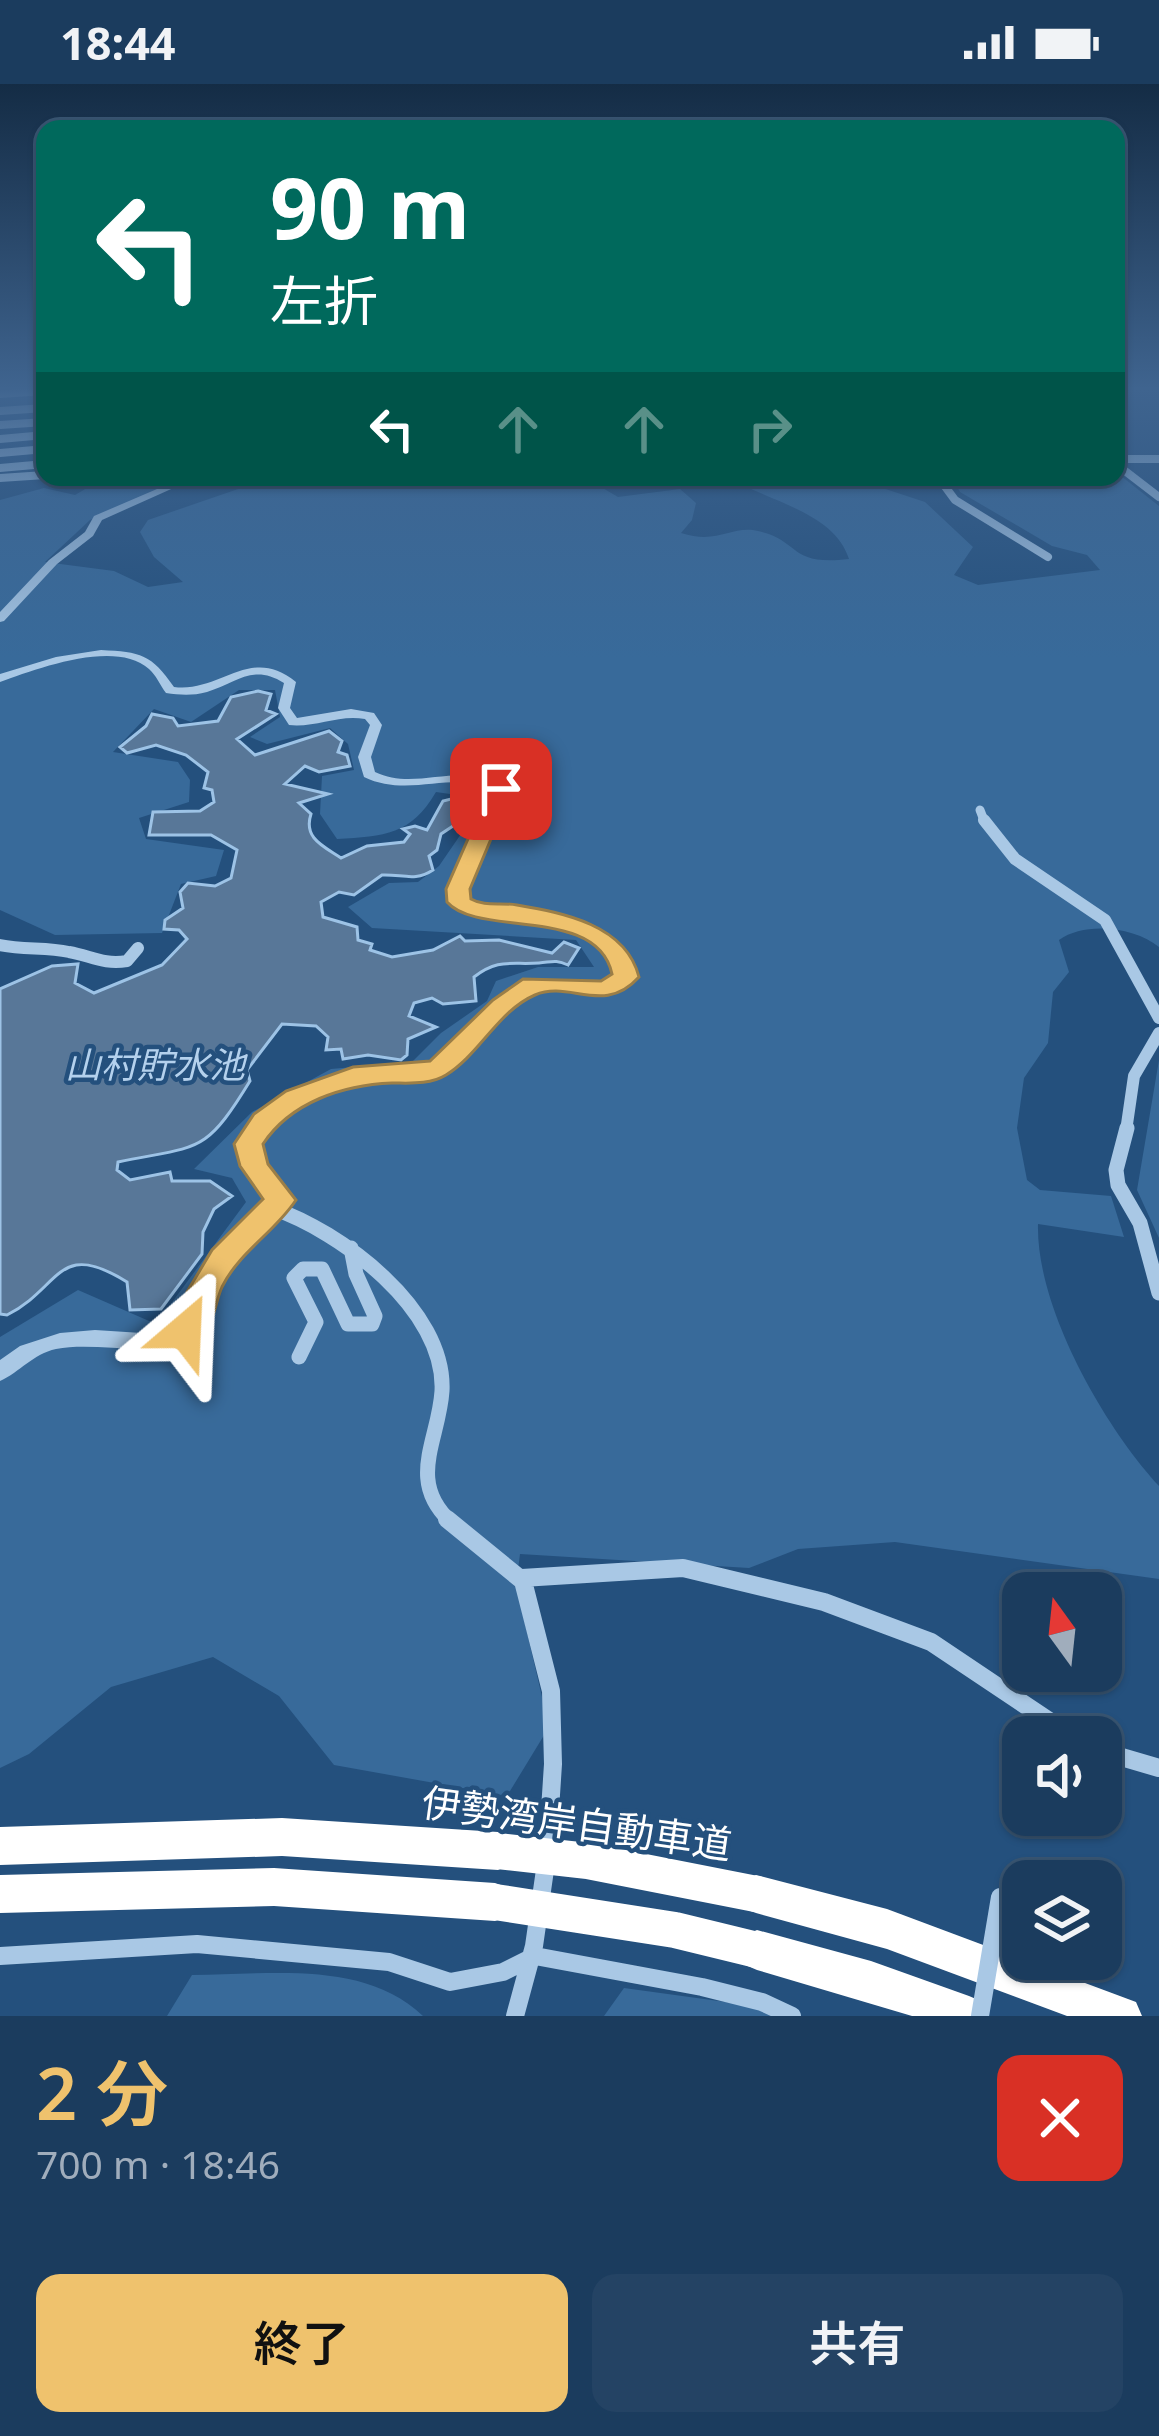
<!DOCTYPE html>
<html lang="ja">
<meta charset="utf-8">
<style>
:root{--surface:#1b3c5e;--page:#244364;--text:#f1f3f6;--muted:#a0adbc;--line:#395673;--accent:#efc26d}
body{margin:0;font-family:"Noto Sans","Noto Sans JP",sans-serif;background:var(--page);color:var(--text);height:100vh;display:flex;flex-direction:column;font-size:45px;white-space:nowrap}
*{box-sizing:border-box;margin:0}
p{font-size:39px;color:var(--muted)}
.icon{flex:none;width:66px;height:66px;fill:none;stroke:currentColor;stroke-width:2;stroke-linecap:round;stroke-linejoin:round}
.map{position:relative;height:1932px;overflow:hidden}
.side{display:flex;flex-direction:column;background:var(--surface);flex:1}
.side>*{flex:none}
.guide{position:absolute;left:36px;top:36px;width:1089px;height:366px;border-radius:24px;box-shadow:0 3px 9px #0004,0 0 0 3px var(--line);background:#00695c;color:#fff;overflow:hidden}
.needle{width:78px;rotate:345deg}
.tools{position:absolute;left:1002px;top:1488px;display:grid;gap:24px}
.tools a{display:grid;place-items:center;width:120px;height:120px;border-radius:24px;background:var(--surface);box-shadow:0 3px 9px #0004,0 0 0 3px var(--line);font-size:60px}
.pin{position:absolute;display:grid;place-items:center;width:102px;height:102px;color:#fff;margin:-51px;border-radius:24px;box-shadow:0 6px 18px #0006}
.me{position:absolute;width:132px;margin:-66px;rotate:26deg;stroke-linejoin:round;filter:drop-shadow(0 0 9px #0008)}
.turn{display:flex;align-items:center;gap:42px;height:252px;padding:0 36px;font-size:54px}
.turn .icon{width:156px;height:156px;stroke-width:2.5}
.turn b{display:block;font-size:84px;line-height:102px}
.lanes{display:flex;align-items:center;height:114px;padding:0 36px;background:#0003;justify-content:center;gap:60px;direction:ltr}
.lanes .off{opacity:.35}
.round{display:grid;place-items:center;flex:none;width:126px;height:126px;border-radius:24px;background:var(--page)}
.overview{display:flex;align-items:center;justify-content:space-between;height:204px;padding:0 36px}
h1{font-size:72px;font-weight:600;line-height:90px;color:var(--accent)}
.cta{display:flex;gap:24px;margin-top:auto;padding:24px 36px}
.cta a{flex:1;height:138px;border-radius:24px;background:var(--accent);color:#111;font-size:48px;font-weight:600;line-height:138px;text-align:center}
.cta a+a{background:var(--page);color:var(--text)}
.status{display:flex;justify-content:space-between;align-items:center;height:84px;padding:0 60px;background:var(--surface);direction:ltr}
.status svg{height:33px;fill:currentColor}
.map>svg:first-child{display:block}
.green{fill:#386a9a}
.water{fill:#587798;stroke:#9dc3e6;stroke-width:3}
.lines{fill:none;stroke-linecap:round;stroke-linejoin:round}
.minor-far4{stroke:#a9c8e5;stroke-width:8}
.minor-far3{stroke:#a9c8e5;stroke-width:9}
.minor-far2{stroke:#a9c8e5;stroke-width:12}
.minor-far1{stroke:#a9c8e5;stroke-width:15}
.minor{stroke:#a9c8e5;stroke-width:18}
.tertiary{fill:#a9c8e5;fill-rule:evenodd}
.motorway{fill:#fff;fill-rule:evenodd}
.minor-bridge{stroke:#a9c8e5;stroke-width:18}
.motorway-bridge{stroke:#fff;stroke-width:36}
.route{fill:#efc26d;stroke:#9b7e47;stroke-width:3}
.labels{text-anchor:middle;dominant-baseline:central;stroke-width:9;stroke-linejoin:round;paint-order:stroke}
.water-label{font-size:36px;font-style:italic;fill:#b4d1ed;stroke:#24507d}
.near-street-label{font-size:39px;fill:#fff;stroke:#24507d}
</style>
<div class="status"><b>18:44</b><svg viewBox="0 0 49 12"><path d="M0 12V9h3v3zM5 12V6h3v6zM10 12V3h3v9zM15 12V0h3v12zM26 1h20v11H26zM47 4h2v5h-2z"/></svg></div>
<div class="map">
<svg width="1159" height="1932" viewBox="0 0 1159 1932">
<rect width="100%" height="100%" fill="#24507d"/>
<path class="green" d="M 1116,388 L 1159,422 L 1159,863 C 1135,843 1085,837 1059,856 L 1069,888 L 1053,908 L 1048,959 L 1024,994 L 1017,1044 L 1027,1096 L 1040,1106 L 1111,1112 L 1124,1153 L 1038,1140 C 1036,1223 1103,1341 1159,1402 L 1159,1495 L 895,1458 L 798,1465 L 749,1484 L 520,1470 L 516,1501 L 549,1643 L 507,1712 L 334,1681 L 279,1612 L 213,1573 L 111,1603 L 29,1670 L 0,1684 L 0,1253 L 78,1206 L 156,1240 L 246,1118 L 232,1094 L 194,1085 L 252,1028 L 331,985 L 412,978 L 441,949 L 487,917 L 496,897 L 538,883 L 594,883 L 576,856 L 372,844 L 348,823 L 389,799 L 418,798 L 439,782 L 485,715 L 436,708 C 411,751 385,752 337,755 L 320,730 L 322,692 L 354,686 L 348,660 L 330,644 L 267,660 L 250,653 L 280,633 L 275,606 L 239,606 L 191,638 L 154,625 L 113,668 L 178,678 L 190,696 L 189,718 L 139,734 L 146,755 L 224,766 L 216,792 L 181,800 L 162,849 L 55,851 L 0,826 L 0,416 L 44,404 L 75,411 L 106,393 L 185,393 L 90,436 L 45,478 L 114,487 L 148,503 L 183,498 L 154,473 L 140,448 L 148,436 L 241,404 L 231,393 L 584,393 L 618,413 L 680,405 L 696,419 L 692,436 L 681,449 C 718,461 732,441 758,447 C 802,457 787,482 849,475 C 834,427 765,417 729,393 L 849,393 L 925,418 L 973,463 L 954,491 L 978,501 L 1100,486 L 1087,471 L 1052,462 L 960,408 L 952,393 L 1116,393 Z
M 1159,976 L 1159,1154 L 1137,1106 Z
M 192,1891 C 268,1891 364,1875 423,1932 L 167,1932 Z
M 624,1904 L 755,1922 L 771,1932 L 604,1932 Z"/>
<path class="water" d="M 258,607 L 271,610 L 266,626 L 276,630 L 237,655 L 255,671 L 329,647 L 342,657 L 338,668 L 347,671 L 350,682 L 319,688 L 305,682 L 285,700 L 328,710 L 299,719 L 311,730 C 303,754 323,762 341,774 L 367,762 L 404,758 L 410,750 L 403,745 L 415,742 L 427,746 L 443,717 L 463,712 L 478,717 L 453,728 L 459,738 L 441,750 L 437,766 L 429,772 L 433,786 C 415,798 402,790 382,791 L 354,811 L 339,808 L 321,818 L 323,833 L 357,843 L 358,856 L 372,860 L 370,866 L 392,873 L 433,866 L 460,852 L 465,857 L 499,856 L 552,869 L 564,858 L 579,864 L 568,881 C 555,875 552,878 539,879 C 511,881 499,874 474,893 L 476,917 L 443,920 L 432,914 L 414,919 L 409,932 L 436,943 L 408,955 L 407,971 L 401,976 L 368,971 L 343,975 L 341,965 L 326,966 L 328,953 L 316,942 L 282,940 L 247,986 L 250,997 C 204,1072 200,1061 118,1078 L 117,1086 L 130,1096 L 170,1088 L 172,1097 L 210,1097 L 232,1112 L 214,1125 L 203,1148 L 202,1170 L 161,1225 L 130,1226 L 127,1198 C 57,1154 61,1204 7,1231 L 0,1230 L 0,905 L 52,882 L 78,880 L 75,899 L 94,909 L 162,881 L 187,855 L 179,846 L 164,845 L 165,836 L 183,824 L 180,808 L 188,799 L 215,802 L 231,794 L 237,766 L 211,751 L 149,751 L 153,728 L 200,727 L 214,718 L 212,706 L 204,704 L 208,688 L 186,671 L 156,661 L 127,669 L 120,663 L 146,642 L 152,630 L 173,634 L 178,642 L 218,637 L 231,613 Z"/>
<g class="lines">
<path class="minor-far4" d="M 0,310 L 45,307
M 0,327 L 45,324
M 0,341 L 45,338
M 0,355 L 45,351
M 0,369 L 45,365
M 1116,375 L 1159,375
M 1116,380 L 1159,413
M 0,384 L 45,380
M 938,393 L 955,416 L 1048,473
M 0,394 L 45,391"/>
<path class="minor-far3" d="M 980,726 L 985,739"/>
<path class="minor-far2" d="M 984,736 L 1015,775 L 1105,836 L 1159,934
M 0,861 C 23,866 46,863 69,868 C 91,872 104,881 127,877 L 138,864
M 1126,1047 L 1134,992 L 1159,949"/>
<path class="minor-far1" d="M 1127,1044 L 1116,1086 L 1118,1101 L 1140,1139 L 1159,1209
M 272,1124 C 340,1147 446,1225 442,1307 C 439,1356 406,1397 451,1438
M 299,1273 L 316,1238 L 294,1194 L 303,1185 L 322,1185 L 348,1240 L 372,1240 L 375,1232 L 356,1190 L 351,1164"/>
<path class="minor" d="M 447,1435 L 523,1497 L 551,1607 L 553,1680 L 547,1772 L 534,1862 L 515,1932
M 522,1494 L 683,1484 L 824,1518 L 931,1558 L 1073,1653
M 1101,1667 L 1159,1684
M 0,1872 L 197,1860 L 389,1878 L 450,1898 L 503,1888 L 535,1872 L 702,1903 L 762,1918 L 792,1932"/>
<path class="tertiary" d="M 185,393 L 198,393 L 102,436 L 93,452 L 57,480 L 4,537 L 0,538 L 0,528 L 49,476 L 85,448 L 94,432 Z
M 101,566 C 141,568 151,570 174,603 C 221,609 250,560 296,598 L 290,624 L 297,634 L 351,625 L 374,629 L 382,641 L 371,673 L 375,688 C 416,708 460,676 506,702 L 508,705 L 465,805 L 466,815 C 482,823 497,820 514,822 C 561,828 606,843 635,882 L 634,893 L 619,907 L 613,909 L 535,906 L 508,925 L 446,988 L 424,994 L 356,998 L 326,1007 L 293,1024 L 279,1036 L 257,1061 L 262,1080 L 290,1116 C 271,1140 243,1157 227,1184 C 212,1208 210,1240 185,1256 C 156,1274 95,1257 56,1265 C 33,1270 20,1288 0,1297 L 0,1276 L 20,1262 L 60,1249 L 95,1246 L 157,1250 L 172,1244 L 188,1228 L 215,1171 L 270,1115 L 245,1082 L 239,1060 C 270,1015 318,991 372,985 C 390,983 411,988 428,982 C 441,978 453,962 462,952 C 481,934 501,908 526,898 C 540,892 592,898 609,899 L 618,891 L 619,882 C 594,848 550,834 509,831 C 489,829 472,831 454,820 L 451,805 L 494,706 C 456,685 409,715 364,693 L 358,673 L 370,641 L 365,635 C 339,630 315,644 289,641 L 278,624 L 284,599 C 253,579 236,599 207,608 C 192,612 180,611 166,609 C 160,601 156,591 149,585 C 115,555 37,585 0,598 L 0,590 L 56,573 Z"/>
<path class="motorway" d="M 282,1734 L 498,1748 L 511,1754 L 517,1767 L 511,1780 L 498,1786 L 282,1772 L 0,1781 L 0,1743 Z
M 274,1784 L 495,1799 L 509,1804 L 514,1818 L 509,1832 L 495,1837 L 274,1822 L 0,1829 L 0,1791 Z
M 756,1791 L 887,1825 L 1136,1918 L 1142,1932 L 1067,1932 L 887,1865 L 756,1829 L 742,1824 L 737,1810 L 742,1796 Z
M 757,1846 L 871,1877 L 969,1912 L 983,1918 L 989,1932 L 912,1932 L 757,1886 L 743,1880 L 737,1866 L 743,1852 Z"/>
<path class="minor-bridge" d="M 980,1932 L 1000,1813"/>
<path class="motorway-bridge" d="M 498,1767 L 588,1777 L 756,1810
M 495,1818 L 675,1846 L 757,1866"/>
</g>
<linearGradient id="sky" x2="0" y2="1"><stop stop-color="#142c45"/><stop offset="0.53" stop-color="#3f648f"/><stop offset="1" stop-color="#3f648f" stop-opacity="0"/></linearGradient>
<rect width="1159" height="574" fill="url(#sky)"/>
<path class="route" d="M 501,698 L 512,705 L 470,805 L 471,815 C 485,823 501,818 517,821 C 564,829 626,841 639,893 C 604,932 570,896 535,911 C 498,927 479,971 446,991 C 430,1001 409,999 392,999 C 343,1001 291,1018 263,1060 L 268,1080 L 296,1116 C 275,1148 239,1168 222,1203 C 214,1221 216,1237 199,1253 C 191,1260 184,1259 173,1256 L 168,1247 L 186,1223 L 187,1208 L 212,1166 L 263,1115 L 240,1082 L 234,1060 L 254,1030 L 286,1007 L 353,983 L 430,977 L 493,916 L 523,895 L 601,897 L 612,890 C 597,821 478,854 447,818 L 446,805 L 490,705 Z"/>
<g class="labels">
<g class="water-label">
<text x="155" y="980">山村貯水池</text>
</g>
<g class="near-street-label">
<text transform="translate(577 1738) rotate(8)">伊勢湾岸自動車道</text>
</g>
</g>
</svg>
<div class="tools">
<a><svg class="needle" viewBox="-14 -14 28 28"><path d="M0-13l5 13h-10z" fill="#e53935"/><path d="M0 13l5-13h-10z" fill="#a0adbc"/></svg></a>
<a><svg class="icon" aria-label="sound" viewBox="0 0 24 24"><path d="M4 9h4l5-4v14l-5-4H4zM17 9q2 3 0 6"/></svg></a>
<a><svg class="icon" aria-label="layers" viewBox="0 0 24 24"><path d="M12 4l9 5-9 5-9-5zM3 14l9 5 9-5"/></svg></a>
</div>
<div class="pin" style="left:501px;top:705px;background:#d93025"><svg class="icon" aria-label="arrive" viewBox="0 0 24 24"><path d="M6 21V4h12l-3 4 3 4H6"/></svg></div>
<svg class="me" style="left:185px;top:1247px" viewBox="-20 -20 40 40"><path d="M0-17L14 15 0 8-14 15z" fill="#efc26d" stroke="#fff" stroke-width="4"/></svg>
<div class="guide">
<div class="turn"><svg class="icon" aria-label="left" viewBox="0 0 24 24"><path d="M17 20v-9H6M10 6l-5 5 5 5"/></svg><div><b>90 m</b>左折</div></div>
<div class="lanes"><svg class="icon" aria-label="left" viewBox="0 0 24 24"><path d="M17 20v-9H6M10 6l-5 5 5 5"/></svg><svg class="icon off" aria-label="ahead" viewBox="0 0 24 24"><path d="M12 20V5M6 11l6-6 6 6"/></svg><svg class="icon off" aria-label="ahead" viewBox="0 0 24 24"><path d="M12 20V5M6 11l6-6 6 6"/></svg><svg class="icon off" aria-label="right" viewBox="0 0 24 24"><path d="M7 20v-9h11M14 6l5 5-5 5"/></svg></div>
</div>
</div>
<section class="side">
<div class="overview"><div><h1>2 分</h1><p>700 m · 18:46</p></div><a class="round" style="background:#d93025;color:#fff"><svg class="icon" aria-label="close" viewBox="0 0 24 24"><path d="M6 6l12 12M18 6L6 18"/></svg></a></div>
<div class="cta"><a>終了</a><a>共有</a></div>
</section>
